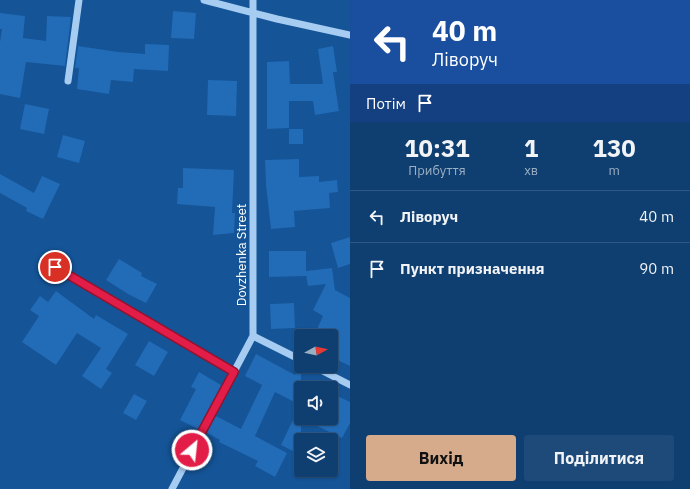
<!DOCTYPE html>
<html lang="uk">
<meta charset="utf-8">
<style>
:root{--surface:#0f3f71;--page:#1d4a79;--text:#f1f3f6;--muted:#9bafc3;--line:#2f5884;--accent:#d6ab8b}
body{margin:0;font-family:"IBM Plex Sans",sans-serif;background:var(--page);color:var(--text);height:100vh;display:flex;flex-direction:column;font-size:15px;white-space:nowrap}
*{box-sizing:border-box;margin:0}
p{font-size:13px;color:var(--muted)}
.icon{flex:none;width:22px;height:22px;fill:none;stroke:currentColor;stroke-width:2;stroke-linecap:round;stroke-linejoin:round}
.map{position:relative;flex:1;overflow:hidden}
.sheet{display:flex;flex-direction:column;background:var(--surface);width:340px}
.sheet>*{flex:none}
.banner{background:#1a4fa0;color:#fff;overflow:hidden}
.needle{width:26px;rotate:82deg}
.buttons{position:absolute;left:294px;top:329px;display:grid;gap:8px}
.buttons a{display:grid;place-items:center;width:44px;height:44px;border-radius:4px;background:var(--surface);box-shadow:0 1px 3px #0004,0 0 0 1px var(--line);font-size:20px}
.pin{position:absolute;display:grid;place-items:center;width:34px;height:34px;color:#fff;margin:-17px;border:2px solid #fff;border-radius:50%;box-shadow:0 1px 4px #0007}
.me{position:absolute;width:44px;margin:-22px;rotate:28deg;stroke-linejoin:round;filter:drop-shadow(0 0 3px #0008)}
.turn{display:flex;align-items:center;gap:14px;height:84px;padding:0 16px;font-size:18px}
.turn .icon{width:52px;height:52px;stroke-width:2.5}
.turn b{display:block;font-size:28px;line-height:34px}
.then{display:flex;align-items:center;height:38px;padding:0 16px;background:#0003;gap:8px;font-size:15px}
.eta{display:flex;justify-content:space-evenly;align-items:center;height:68px;text-align:center}
.eta b{font-size:24px;font-weight:700;line-height:28px}
.primary-button{display:flex;gap:8px;margin-top:auto;padding:8px 16px}
.primary-button a{flex:1;height:46px;border-radius:4px;background:var(--accent);color:#111;font-size:16px;font-weight:700;line-height:46px;text-align:center}
.primary-button a+a{background:var(--page);color:var(--text)}
ul{padding:0;list-style:none}
li{display:flex;align-items:center;gap:12px;height:52px;padding:0 16px;border-top:1px solid var(--line)}
li div{flex:1}
li b{display:block;font-size:15px}
li em{font-style:normal}
main{display:flex;flex:1;min-height:0}
.map>svg:first-child{display:block}
.building{fill:#226bb6}
.lines{fill:none;stroke-linecap:round;stroke-linejoin:round}
.minor{stroke:#a6ccf2;stroke-width:7}
.route-casing{stroke:#92132f;stroke-width:10}
.route{stroke:#e11d48;stroke-width:7}
.labels{text-anchor:middle;dominant-baseline:central;stroke-width:4;stroke-linejoin:round;paint-order:stroke}
.street-label{font-size:13px;fill:#fff;stroke:#145497}
</style>
<main>
<div class="map">
<svg width="350" height="489" viewBox="0 0 350 489">
<rect width="100%" height="100%" fill="#145497"/>
<path class="building" d="M 173,11 L 196,13 L 194,39 L 171,38 Z
M 0,13 L 25,16 L 23,38 L 46,41 L 47,16 L 71,17 L 65,66 L 26,62 L 20,98 L 0,94 L 0,42 L 2,29 L 0,29 Z
M 145,44 L 169,45 L 168,71 L 134,69 L 133,82 L 111,80 L 109,94 L 77,89 L 79,68 L 75,68 L 78,46 L 118,52 L 145,54 Z
M 333,46 L 337,72 L 333,72 L 339,111 L 315,115 L 313,101 L 289,101 L 289,128 L 267,129 L 267,62 L 289,61 L 290,84 L 323,84 L 318,49 Z
M 208,80 L 237,81 L 236,116 L 207,115 Z
M 25,104 L 49,109 L 44,134 L 20,129 Z
M 289,129 L 303,129 L 303,144 L 289,144 Z
M 63,135 L 85,141 L 79,163 L 57,157 Z
M 299,159 L 299,177 L 319,176 L 319,182 L 337,180 L 338,192 L 329,193 L 330,208 L 294,211 L 295,227 L 271,229 L 266,185 L 265,160 Z
M 183,168 L 234,170 L 232,213 L 235,213 L 234,233 L 213,235 L 215,207 L 177,204 L 178,188 L 183,188 Z
M 0,174 L 34,193 L 42,176 L 60,184 L 43,219 L 26,211 L 27,208 L 0,193 Z
M 350,237 L 350,264 L 338,268 L 331,243 Z
M 269,251 L 306,251 L 306,271 L 332,268 L 335,290 L 350,298 L 350,366 L 331,357 L 331,336 L 314,336 L 323,316 L 313,310 L 326,284 L 308,286 L 306,275 L 306,276 L 269,277 Z
M 119,259 L 142,273 L 141,276 L 157,284 L 146,303 L 128,294 L 106,280 Z
M 56,291 L 94,319 L 96,315 L 128,334 L 106,369 L 112,373 L 101,389 L 82,376 L 101,348 L 77,333 L 56,365 L 22,342 L 39,316 L 30,310 L 40,296 L 48,302 Z
M 294,303 L 295,328 L 271,329 L 270,304 Z
M 149,341 L 168,352 L 154,376 L 135,365 Z
M 256,354 L 295,375 L 300,365 L 301,365 L 301,440 L 295,452 L 281,445 L 300,405 L 275,392 L 255,436 L 287,453 L 275,477 L 255,466 L 258,461 L 219,442 L 220,440 L 207,433 L 216,416 L 241,429 L 262,385 L 245,376 Z
M 199,372 L 221,385 L 198,429 L 180,420 L 196,389 L 191,387 Z
M 331,393 L 350,402 L 350,423 L 342,438 L 301,418 L 331,418 Z
M 134,394 L 147,401 L 136,420 L 123,413 Z"/>
<g class="lines">
<path class="minor" d="M 204,0 L 277,19 L 350,35
M 68,81 L 79,0
M 55,267 L 234,373
M 253,336 L 301,360
M 313,366 L 350,385
M 172,489 L 253,336 L 253,0"/>
</g>
<g class="lines">
<defs>
<path id="route" d="M 55,267 L 234,372 L 192,450"/>
</defs>
<use href="#route" class="route-casing"/>
<use href="#route" class="route"/>
</g>
<g class="labels">
<g class="street-label">
<text transform="translate(241 255) rotate(-90)">Dovzhenka Street</text>
</g>
</g>
</svg>
<div class="buttons">
<a><svg class="needle" viewBox="-14 -14 28 28"><path d="M0-13l5 13h-10z" fill="#e53935"/><path d="M0 13l5-13h-10z" fill="#9bafc3"/></svg></a>
<a><svg class="icon" aria-label="sound" viewBox="0 0 24 24"><path d="M4 9h4l5-4v14l-5-4H4zM17 9q2 3 0 6"/></svg></a>
<a><svg class="icon" aria-label="layers" viewBox="0 0 24 24"><path d="M12 4l9 5-9 5-9-5zM3 14l9 5 9-5"/></svg></a>
</div>
<div class="pin" style="left:55px;top:267px;background:#d93025"><svg class="icon" aria-label="arrive" viewBox="0 0 24 24"><path d="M6 21V4h12l-3 4 3 4H6"/></svg></div>
<svg class="me" style="left:192px;top:450px" viewBox="-20 -20 40 40"><circle r="17" fill="#e11d48" stroke="#fff" stroke-width="3"/><path d="M0-11L8 9 0 5-8 9z" fill="#fff"/></svg>
</div>
<section class="sheet">
<div class="banner">
<div class="turn"><svg class="icon" aria-label="left" viewBox="0 0 24 24"><path d="M17 20v-9H6M10 6l-5 5 5 5"/></svg><div><b>40 m</b>Ліворуч</div></div>
<div class="then">Потім<svg class="icon" aria-label="arrive" viewBox="0 0 24 24"><path d="M6 21V4h12l-3 4 3 4H6"/></svg></div>
</div>
<div class="eta">
<div><b>10:31</b><p>Прибуття</p></div>
<div><b>1</b><p>хв</p></div>
<div><b>130</b><p>m</p></div>
</div>
<ul>
<li><svg class="icon" aria-label="left" viewBox="0 0 24 24"><path d="M17 20v-9H6M10 6l-5 5 5 5"/></svg><div><b>Ліворуч</b></div><em>40 m</em></li>
<li><svg class="icon" aria-label="arrive" viewBox="0 0 24 24"><path d="M6 21V4h12l-3 4 3 4H6"/></svg><div><b>Пункт призначення</b></div><em>90 m</em></li>
</ul>
<div class="primary-button"><a>Вихід</a><a>Поділитися</a></div>
</section>
</main>
